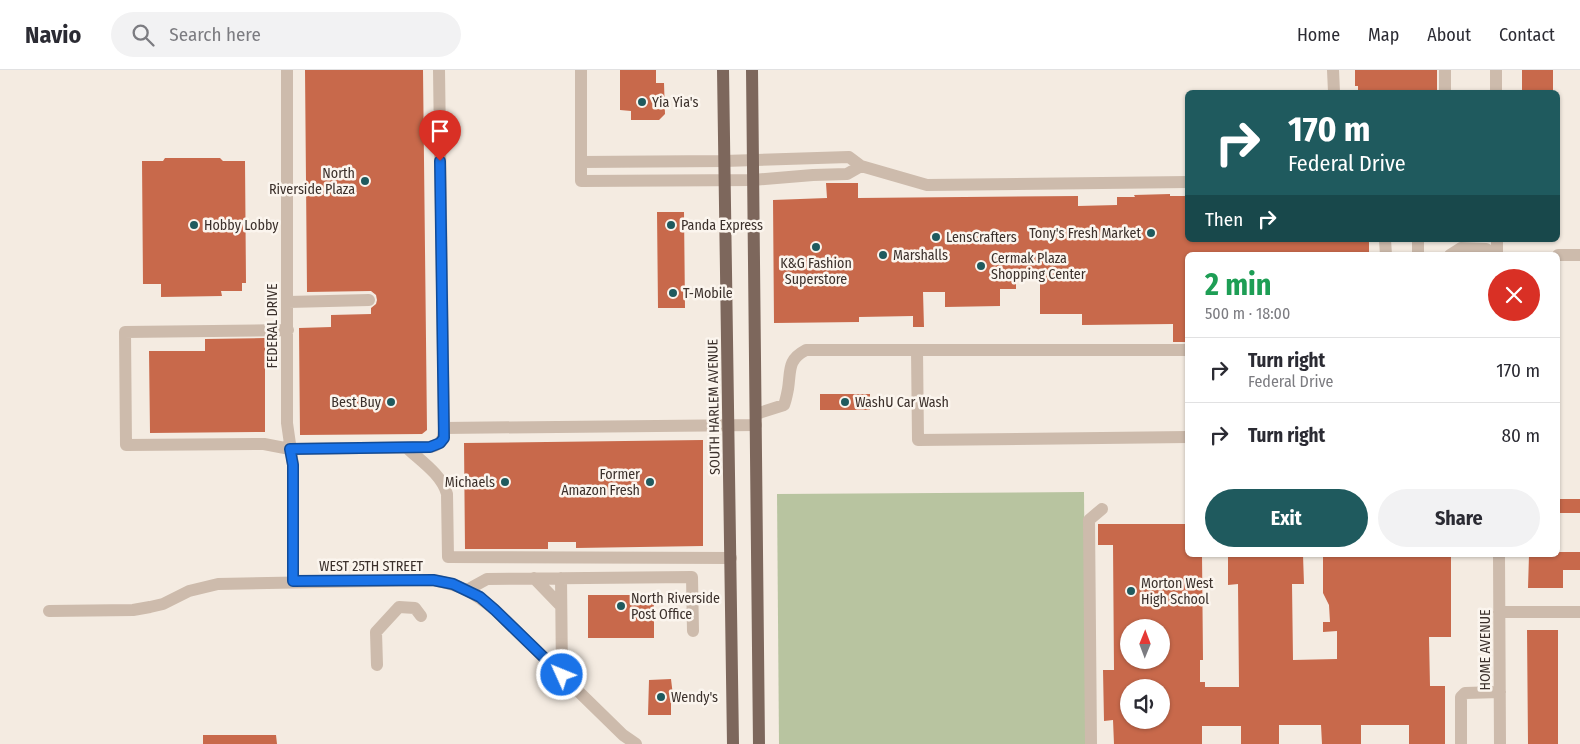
<!DOCTYPE html>
<meta charset="utf-8">
<style>
:root{--surface:#fff;--page:#f2f2f3;--text:#2b2b33;--muted:#7c7c81;--line:#e1e1e2;--accent:#1f5a5e}
body{margin:0;font-family:"Fira Sans Condensed",sans-serif;background:var(--page);color:var(--text);height:100vh;display:flex;flex-direction:column;font-size:19px;white-space:nowrap}
*{box-sizing:border-box;margin:0}
p{font-size:16px;color:var(--muted)}
.icon{flex:none;width:28px;height:28px;fill:none;stroke:currentColor;stroke-width:2;stroke-linecap:round;stroke-linejoin:round}
.map{position:relative;flex:1;overflow:hidden}
.drawer{position:absolute;left:1185px;top:182px;width:375px;height:305px;display:flex;flex-direction:column;background:var(--surface);border-radius:8px;box-shadow:0 1px 4px #0004}
.drawer>*{flex:none}
.guide{position:absolute;left:1185px;top:20px;width:375px;height:152px;border-radius:8px;box-shadow:0 1px 4px #0004;background:#1f5a5e;color:#fff;overflow:hidden}
.needle{width:32px;rotate:1deg}
.fabs{position:absolute;left:1120px;top:549px;display:grid;gap:10px}
.fabs a{display:grid;place-items:center;width:50px;height:50px;border-radius:50%;background:var(--surface);box-shadow:0 1px 4px #0004;font-size:25px}
.pin{position:absolute;display:grid;place-items:center;width:42px;height:42px;color:#fff;margin:-51px -21px;border-radius:50% 50% 50% 0;rotate:-45deg;box-shadow:0 0 5px #0007}
.pin .icon{rotate:45deg}
.me{position:absolute;width:55px;margin:-28px;rotate:314deg;stroke-linejoin:round;filter:drop-shadow(0 0 4px #0008)}
.turn{display:flex;align-items:center;gap:18px;height:105px;padding:0 20px;font-size:22px}
.turn .icon{width:65px;height:65px;stroke-width:2.5}
.turn b{display:block;font-size:35px;line-height:42px}
.then{display:flex;align-items:center;height:48px;padding:0 20px;background:#0003;gap:10px;font-size:19px}
.round{display:grid;place-items:center;flex:none;width:52px;height:52px;border-radius:26px;background:var(--page)}
.head{display:flex;align-items:center;justify-content:space-between;height:85px;padding:0 20px}
h1{font-size:30px;font-weight:700;line-height:38px;color:#1e9e55}
.action{display:flex;gap:10px;margin-top:auto;padding:10px 20px}
.action a{flex:1;height:58px;border-radius:30px;background:var(--accent);color:#fff;font-size:20px;font-weight:700;line-height:58px;text-align:center}
.action a+a{background:var(--page);color:var(--text)}
ul{padding:0;list-style:none}
li{display:flex;align-items:center;gap:15px;height:65px;padding:0 20px;border-top:1px solid var(--line)}
li div{flex:1}
li b{display:block;font-size:19px}
li em{font-style:normal}
header{display:flex;align-items:center;gap:30px;box-sizing:border-box;height:70px;padding:0 25px;background:var(--surface);border-bottom:1px solid var(--line)}
header strong{font-size:24px}
nav{display:flex;gap:28px;margin-inline-start:auto;font-size:18px}
.search{width:350px;height:45px;background:var(--page);display:flex;align-items:center;gap:12px;box-sizing:border-box;padding:0 18px;border-radius:28px;color:var(--muted);font-size:19px}
.map>svg:first-child{display:block}
.green{fill:#b8c4a0}
.building{fill:#c8694b;fill-rule:evenodd}
.lines{fill:none;stroke-linecap:round;stroke-linejoin:round}
.minor{stroke:#cdbbac;stroke-width:12}
.major{stroke:#7d675c;stroke-width:12}
.route-casing{stroke:#114b97;stroke-width:12}
.route{stroke:#1a73e8;stroke-width:9}
.poi-dot{fill:#1f5a5e;stroke:#fbf5ee;stroke-width:2}
.labels{text-anchor:middle;dominant-baseline:central;stroke-width:5;stroke-linejoin:round;paint-order:stroke}
.poi-label{font-size:14px;fill:#3b302b;stroke:#fbf5ee;text-anchor:start}
.street-label{font-size:14px;fill:#3b302b;stroke:#fbf5ee}
</style>
<header>
<strong>Navio</strong>
<div class="search"><svg class="icon" aria-label="search" viewBox="0 0 24 24"><circle cx="10" cy="10" r="6"/><path d="M15 15l6 6"/></svg>Search here</div>
<nav><a>Home</a><a>Map</a><a>About</a><a>Contact</a></nav>
</header>
<div class="map">
<svg width="1580" height="674" viewBox="0 0 1580 674">
<rect width="100%" height="100%" fill="#f4ebe1"/>
<path class="green" d="M 1084,422 L 1086,674 L 779,674 L 777,424 Z"/>
<path class="building" d="M 305,0 L 423,0 L 427,360 L 422,364 L 300,365 L 299,258 L 331,257 L 331,245 L 371,244 L 371,238 L 376,234 L 377,230 L 376,225 L 371,221 L 307,222 Z
M 620,0 L 656,0 L 656,13 L 664,13 L 665,44 L 659,50 L 631,50 L 631,41 L 620,40 Z
M 1355,0 L 1437,0 L 1437,22 L 1358,22 L 1358,16 L 1355,16 Z
M 1522,0 L 1553,0 L 1553,22 L 1522,22 Z
M 165,88 L 220,88 L 223,91 L 245,91 L 246,213 L 242,213 L 242,221 L 221,221 L 222,226 L 161,227 L 161,214 L 143,214 L 142,91 L 163,91 Z
M 826,113 L 858,113 L 858,128 L 1078,126 L 1078,136 L 1117,135 L 1117,127 L 1135,127 L 1134,125 L 1170,124 L 1170,126 L 1188,126 L 1188,170 L 1369,170 L 1369,185 L 1188,185 L 1188,272 L 1173,272 L 1173,254 L 1082,255 L 1082,244 L 1040,244 L 1040,208 L 1016,208 L 1016,219 L 1000,219 L 1000,236 L 945,237 L 945,222 L 923,222 L 924,257 L 913,257 L 913,246 L 859,247 L 859,252 L 774,253 L 773,130 L 827,128 Z
M 657,142 L 684,142 L 685,238 L 658,238 Z
M 265,268 L 265,362 L 150,363 L 149,281 L 205,281 L 205,269 Z
M 820,324 L 870,324 L 870,340 L 820,340 Z
M 703,370 L 703,476 L 576,478 L 576,472 L 548,472 L 548,479 L 465,479 L 464,373 Z
M 1558,429 L 1580,429 L 1580,443 L 1558,443 Z
M 1098,454 L 1188,454 L 1188,485 L 1202,485 L 1203,590 L 1200,590 L 1200,612 L 1205,612 L 1205,617 L 1239,617 L 1238,514 L 1228,515 L 1228,485 L 1303,485 L 1304,514 L 1292,514 L 1293,590 L 1337,589 L 1337,561 L 1323,562 L 1323,552 L 1330,552 L 1329,535 L 1323,523 L 1323,485 L 1451,485 L 1451,567 L 1429,567 L 1430,616 L 1445,616 L 1445,674 L 1409,674 L 1409,655 L 1361,655 L 1361,674 L 1322,674 L 1321,655 L 1279,655 L 1279,674 L 1241,674 L 1241,656 L 1202,656 L 1202,674 L 1114,674 L 1113,650 L 1104,651 L 1103,600 L 1114,600 L 1113,475 L 1098,475 ZM 1129,558 L 1161,558 L 1161,590 L 1129,590 ZM 1129,618 L 1161,618 L 1161,650 L 1129,650 Z
M 1558,482 L 1580,482 L 1580,500 L 1563,500 L 1563,518 L 1528,518 L 1529,485 L 1558,485 Z
M 588,525 L 654,525 L 654,568 L 588,568 Z
M 1527,560 L 1558,560 L 1558,674 L 1528,674 Z
M 671,609 L 674,634 L 671,634 L 671,645 L 648,645 L 649,610 Z
M 203,665 L 276,665 L 277,674 L 203,674 Z"/>
<g class="lines">
<path class="minor" d="M 287,0 L 287,353 L 293,395 L 293,511
M 581,0 L 581,111 L 753,110 L 813,105 L 847,104 L 861,96
M 1333,0 L 1334,22
M 1496,0 L 1496,22
M 1445,22 L 1445,0
M 581,92 L 724,91 L 849,87 L 861,96 L 927,115 L 1188,112
M 1385,170 L 1386,185
M 1497,170 L 1497,185
M 1418,185 L 1418,170
M 1450,185 L 1461,178 L 1486,179 L 1496,185
M 1558,185 L 1580,185
M 288,232 L 369,230
M 288,260 L 125,262 L 126,375 L 264,374 L 290,379 L 430,377 C 441,375 444,369 444,358 L 439,0
M 917,280 L 918,370 L 1188,367
M 756,344 L 784,335 C 786,330 787,324 788,319 C 791,300 787,290 806,280 L 1188,280
M 444,358 L 756,355
M 407,378 C 421,391 442,405 447,424 L 448,487 L 731,488
M 1499,485 L 1500,674
M 534,508 L 561,536
M 561,508 L 562,605
M 467,520 L 487,509 L 692,507 L 693,561
M 49,541 L 133,540 L 150,537 L 163,534 L 189,521 L 218,514 L 433,510 C 461,515 473,522 495,540 L 623,665 L 636,674
M 1499,542 L 1580,542
M 377,595 L 376,562 L 399,537 L 415,538 L 421,546
M 1091,674 L 1089,450 L 1102,439
M 1461,674 L 1461,627 L 1465,623 L 1500,622"/>
<path class="major" d="M 723,0 L 733,674
M 752,0 L 759,674"/>
</g>
<g class="lines">
<defs>
<path id="route" d="M 440,91 L 444,368 L 440,373 L 430,377 L 290,379 L 293,395 L 293,511 L 433,510 L 453,514 L 480,527 L 495,540 L 562,605"/>
</defs>
<use href="#route" class="route-casing"/>
<use href="#route" class="route"/>
</g>
<g class="poi-dot">
<circle cx="642" cy="32" r="5"/>
<circle cx="365" cy="111" r="5"/>
<circle cx="194" cy="155" r="5"/>
<circle cx="671" cy="155" r="5"/>
<circle cx="1151" cy="163" r="5"/>
<circle cx="936" cy="167" r="5"/>
<circle cx="816" cy="177" r="5"/>
<circle cx="883" cy="185" r="5"/>
<circle cx="981" cy="196" r="5"/>
<circle cx="673" cy="223" r="5"/>
<circle cx="391" cy="332" r="5"/>
<circle cx="845" cy="332" r="5"/>
<circle cx="505" cy="412" r="5"/>
<circle cx="650" cy="412" r="5"/>
<circle cx="1131" cy="521" r="5"/>
<circle cx="621" cy="536" r="5"/>
<circle cx="661" cy="627" r="5"/>
</g>
<g class="labels">
<g class="poi-label">
<text x="652" y="32">Yia Yia's</text>
<text x="355" y="103" text-anchor="end">North<tspan x="355" dy="16">Riverside Plaza</tspan></text>
<text x="204" y="155">Hobby Lobby</text>
<text x="681" y="155">Panda Express</text>
<text x="1141" y="163" text-anchor="end">Tony's Fresh Market</text>
<text x="946" y="167">LensCrafters</text>
<text x="893" y="185">Marshalls</text>
<text x="991" y="188">Cermak Plaza<tspan x="991" dy="16">Shopping Center</tspan></text>
<text x="816" y="193" text-anchor="middle">K&amp;G Fashion<tspan x="816" dy="16">Superstore</tspan></text>
<text x="683" y="223">T-Mobile</text>
<text x="381" y="332" text-anchor="end">Best Buy</text>
<text x="855" y="332">WashU Car Wash</text>
<text x="640" y="404" text-anchor="end">Former<tspan x="640" dy="16">Amazon Fresh</tspan></text>
<text x="495" y="412" text-anchor="end">Michaels</text>
<text x="1141" y="513">Morton West<tspan x="1141" dy="16">High School</tspan></text>
<text x="631" y="528">North Riverside<tspan x="631" dy="16">Post Office</tspan></text>
<text x="671" y="627">Wendy's</text>
</g>
<g class="street-label">
<text transform="translate(272 256) rotate(-90)">FEDERAL DRIVE</text>
<text transform="translate(714 337) rotate(-91)">SOUTH HARLEM AVENUE</text>
<text x="371" y="496">WEST 25TH STREET</text>
<text transform="translate(1485 580) rotate(-90)">HOME AVENUE</text>
</g>
</g>
</svg>
<div class="fabs">
<a><svg class="needle" viewBox="-14 -14 28 28"><path d="M0-13l5 13h-10z" fill="#e53935"/><path d="M0 13l5-13h-10z" fill="#7c7c81"/></svg></a>
<a><svg class="icon" aria-label="sound" viewBox="0 0 24 24"><path d="M4 9h4l5-4v14l-5-4H4zM17 9q2 3 0 6"/></svg></a>
</div>
<div class="pin" style="left:440px;top:91px;background:#d93025"><svg class="icon" aria-label="arrive" viewBox="0 0 24 24"><path d="M6 21V4h12l-3 4 3 4H6"/></svg></div>
<svg class="me" style="left:562px;top:605px" viewBox="-20 -20 40 40"><circle r="17" fill="#1a73e8" stroke="#fff" stroke-width="3"/><path d="M0-11L8 9 0 5-8 9z" fill="#fff"/></svg>
<div class="guide">
<div class="turn"><svg class="icon" aria-label="right" viewBox="0 0 24 24"><path d="M7 20v-9h11M14 6l5 5-5 5"/></svg><div><b>170 m</b>Federal Drive</div></div>
<div class="then">Then<svg class="icon" aria-label="right" viewBox="0 0 24 24"><path d="M7 20v-9h11M14 6l5 5-5 5"/></svg></div>
</div>
<section class="drawer">
<div class="head"><div><h1>2 min</h1><p>500 m · 18:00</p></div><a class="round" style="background:#d93025;color:#fff"><svg class="icon" aria-label="close" viewBox="0 0 24 24"><path d="M6 6l12 12M18 6L6 18"/></svg></a></div>
<ul>
<li><svg class="icon" aria-label="right" viewBox="0 0 24 24"><path d="M7 20v-9h11M14 6l5 5-5 5"/></svg><div><b>Turn right</b><p>Federal Drive</p></div><em>170 m</em></li>
<li><svg class="icon" aria-label="right" viewBox="0 0 24 24"><path d="M7 20v-9h11M14 6l5 5-5 5"/></svg><div><b>Turn right</b></div><em>80 m</em></li>
</ul>
<div class="action"><a>Exit</a><a>Share</a></div>
</section>
</div>
